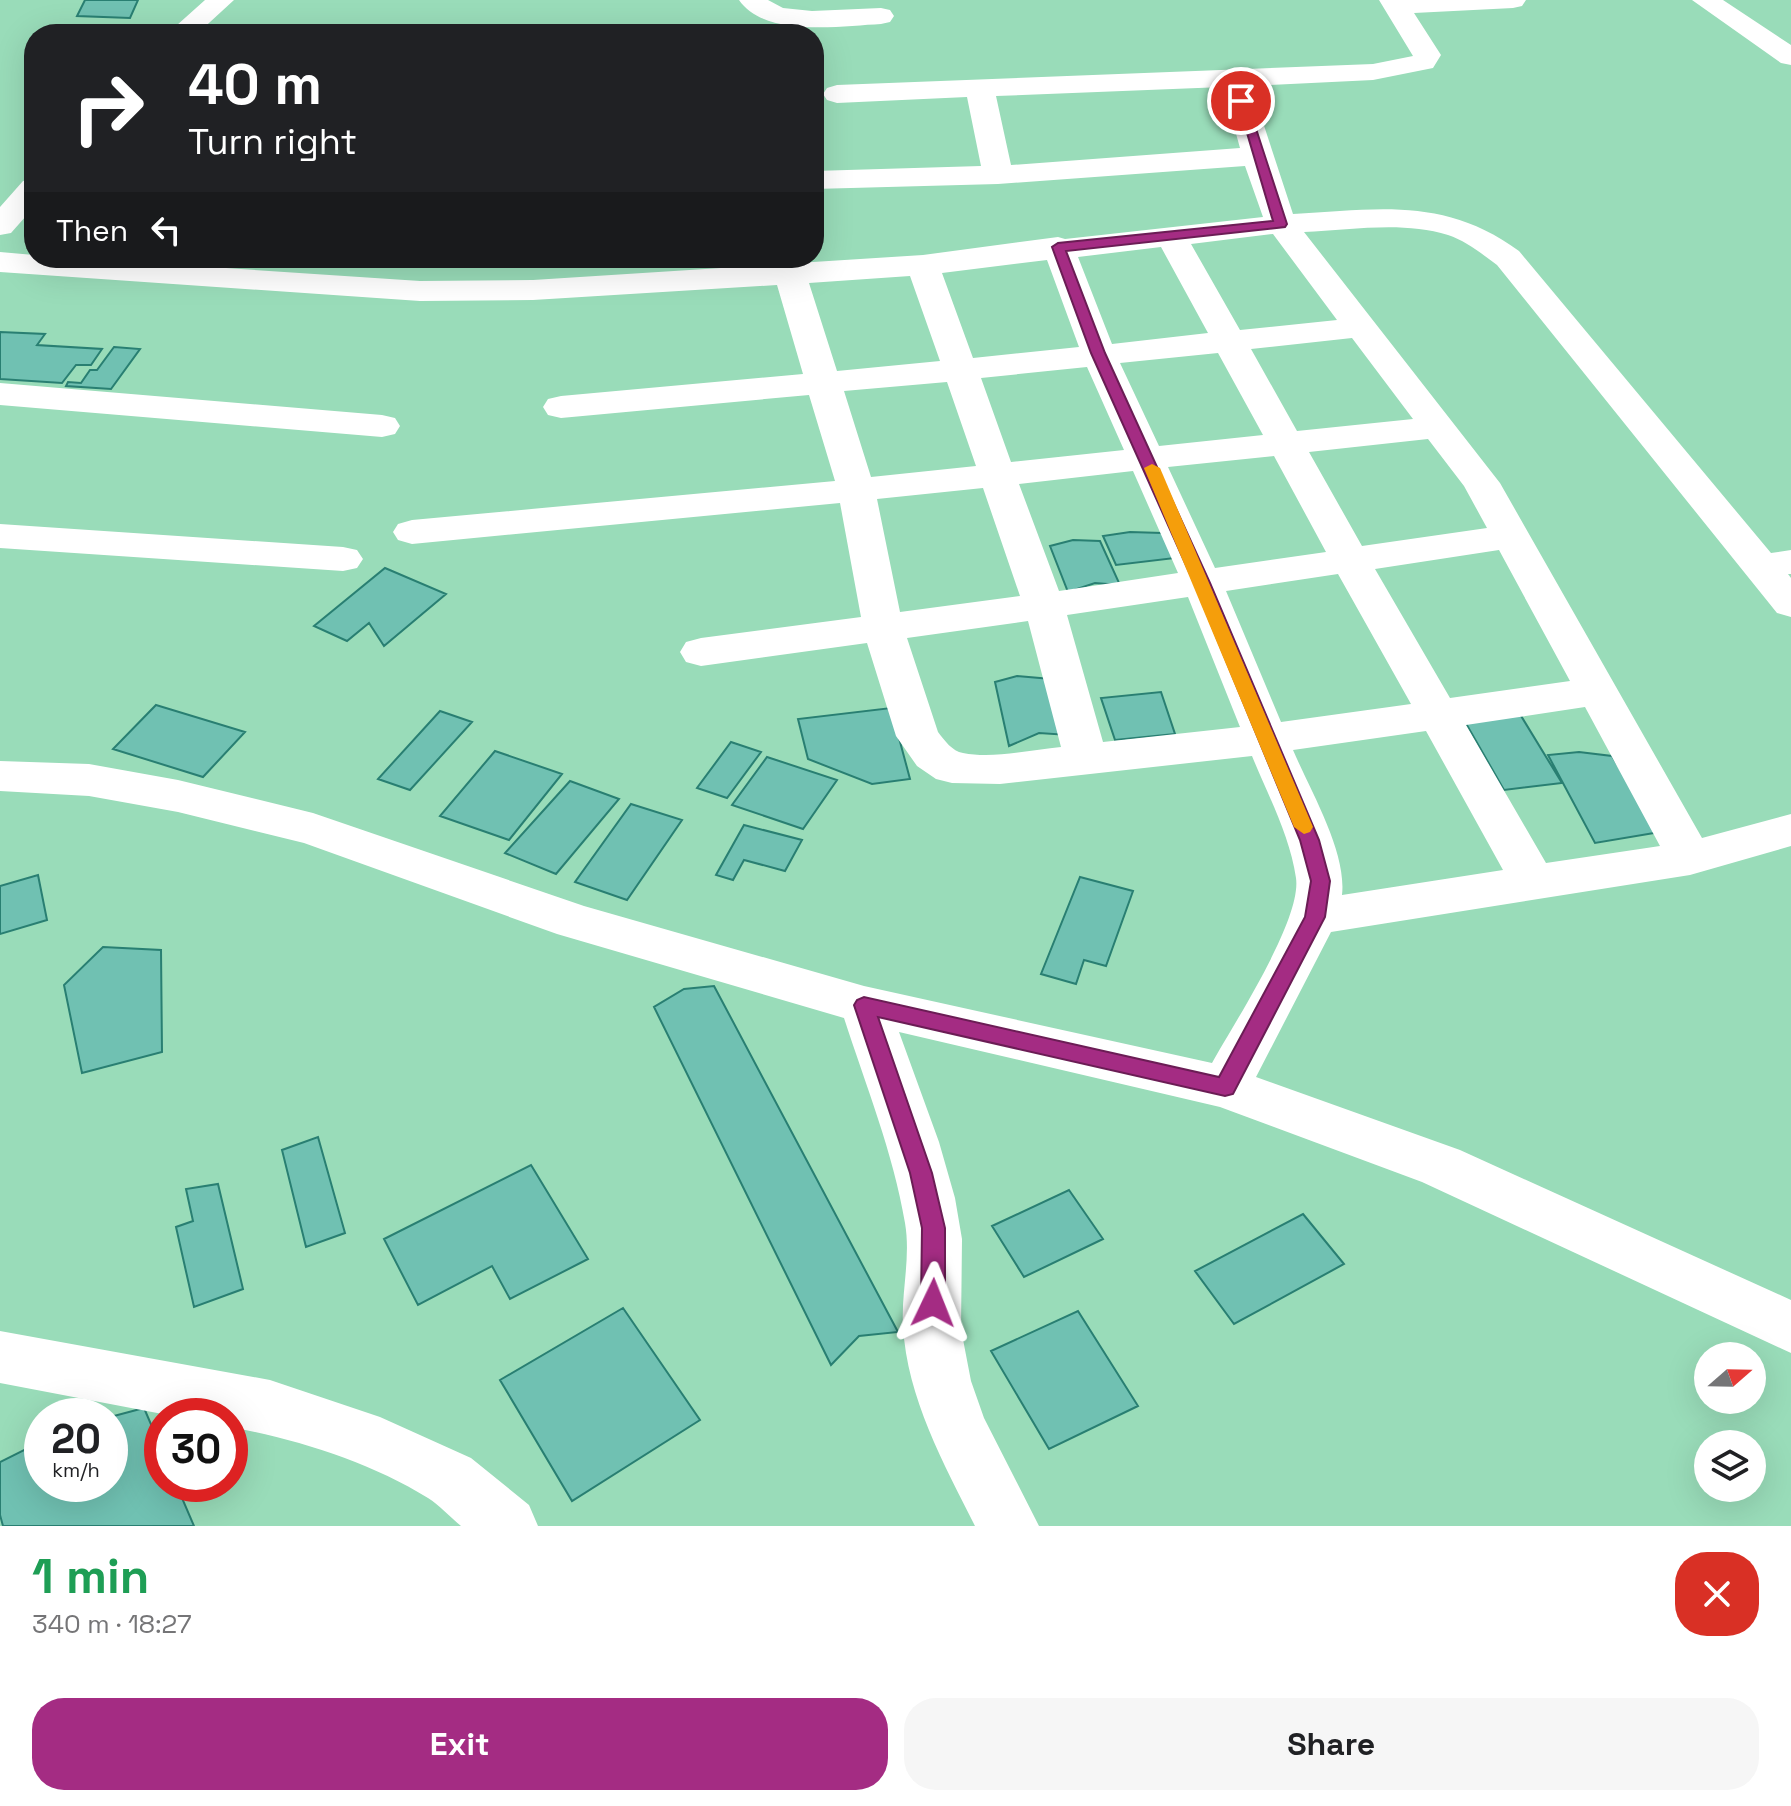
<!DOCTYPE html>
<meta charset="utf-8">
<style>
:root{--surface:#fff;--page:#f6f6f6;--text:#202124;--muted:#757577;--accent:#a42c83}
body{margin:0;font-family:"Space Grotesk",sans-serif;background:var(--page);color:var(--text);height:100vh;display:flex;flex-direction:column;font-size:30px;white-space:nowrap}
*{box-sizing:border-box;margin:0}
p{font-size:26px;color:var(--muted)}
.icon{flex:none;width:44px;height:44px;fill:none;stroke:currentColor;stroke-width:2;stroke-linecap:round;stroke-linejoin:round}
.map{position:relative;height:1526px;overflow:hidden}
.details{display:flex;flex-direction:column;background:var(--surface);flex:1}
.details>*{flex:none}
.guide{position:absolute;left:24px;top:24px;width:800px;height:244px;border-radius:32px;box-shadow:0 8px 32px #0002;background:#202124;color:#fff;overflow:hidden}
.needle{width:52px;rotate:70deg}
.tools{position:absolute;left:1694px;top:1342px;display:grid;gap:16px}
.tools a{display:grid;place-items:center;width:72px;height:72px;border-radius:50%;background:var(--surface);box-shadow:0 8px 32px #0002;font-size:40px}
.speed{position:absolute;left:24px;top:1398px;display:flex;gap:16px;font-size:40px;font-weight:700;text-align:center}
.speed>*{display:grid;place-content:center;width:104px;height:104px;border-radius:50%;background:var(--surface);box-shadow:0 8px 32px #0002;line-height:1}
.speed small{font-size:20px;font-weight:400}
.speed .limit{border:12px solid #d22;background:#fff;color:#111}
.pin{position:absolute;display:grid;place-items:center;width:68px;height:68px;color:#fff;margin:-34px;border:4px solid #fff;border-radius:50%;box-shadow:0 2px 8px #0007}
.me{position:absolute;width:88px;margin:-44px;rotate:2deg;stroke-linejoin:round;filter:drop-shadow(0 0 6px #0008)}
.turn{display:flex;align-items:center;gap:28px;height:168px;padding:0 32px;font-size:36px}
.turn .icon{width:104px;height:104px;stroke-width:2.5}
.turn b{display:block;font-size:56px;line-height:68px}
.then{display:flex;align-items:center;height:76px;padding:0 32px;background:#0003;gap:16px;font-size:30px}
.round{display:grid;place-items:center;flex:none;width:84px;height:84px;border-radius:32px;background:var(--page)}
.overview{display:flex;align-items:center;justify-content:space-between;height:136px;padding:0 32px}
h1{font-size:48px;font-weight:700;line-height:60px;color:#1e9e55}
.primary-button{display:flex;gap:16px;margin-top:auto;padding:16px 32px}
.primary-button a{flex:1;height:92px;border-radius:32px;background:var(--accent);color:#fff;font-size:32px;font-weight:700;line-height:92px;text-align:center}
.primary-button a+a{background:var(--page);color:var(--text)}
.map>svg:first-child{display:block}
.building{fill:#70c1b2;stroke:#297f72;stroke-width:2}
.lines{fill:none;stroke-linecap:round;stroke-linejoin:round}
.street{fill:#fff;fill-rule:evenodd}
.secondary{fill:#fff;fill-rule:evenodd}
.route{fill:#a42c83;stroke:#6b1d55;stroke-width:2}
.slow{fill:#f59e0b}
</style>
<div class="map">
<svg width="1791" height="1526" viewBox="0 0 1791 1526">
<rect width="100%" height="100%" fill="#99dcb9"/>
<path class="building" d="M 85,0 L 138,0 L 130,18 L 77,16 Z
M 0,332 L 45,334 L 37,345 L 102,349 L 91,365 L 76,365 L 62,383 L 0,379 Z
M 114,347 L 140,349 L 111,389 L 66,386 L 68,382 L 81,383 L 90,370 L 97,370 Z
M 1130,532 L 1162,533 L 1175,558 L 1116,565 L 1103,536 Z
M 1073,540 L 1100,541 L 1120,585 L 1095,583 L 1068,592 L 1050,546 Z
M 385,568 L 446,594 L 384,646 L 369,623 L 347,641 L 314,626 Z
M 1017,676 L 1051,679 L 1068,735 L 1039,733 L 1009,746 L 995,682 Z
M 1161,692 L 1175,734 L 1115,740 L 1101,698 Z
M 156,705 L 245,732 L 203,777 L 113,749 Z
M 1515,706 L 1562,783 L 1504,790 L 1460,713 Z
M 891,708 L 910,779 L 872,784 L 808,759 L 798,719 Z
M 440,711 L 472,722 L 410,790 L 378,779 Z
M 731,742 L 761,752 L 727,798 L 697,788 Z
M 495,751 L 562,774 L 509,840 L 440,816 Z
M 1579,752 L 1612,756 L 1660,832 L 1595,843 L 1548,755 Z
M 767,757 L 837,780 L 803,829 L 732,805 Z
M 570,781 L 619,799 L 556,874 L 505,853 Z
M 631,804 L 682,820 L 627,900 L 575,882 Z
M 744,825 L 802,840 L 785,871 L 744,860 L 733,880 L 716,875 Z
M 38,875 L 47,920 L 0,934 L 0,886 Z
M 1080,877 L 1133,891 L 1106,966 L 1084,960 L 1076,984 L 1041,974 Z
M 103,947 L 161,950 L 162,1052 L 82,1073 L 64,985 Z
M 714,986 L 898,1332 L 859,1336 L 831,1365 L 654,1007 L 684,989 Z
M 318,1137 L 345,1233 L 306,1247 L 282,1150 Z
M 531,1165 L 588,1259 L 510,1299 L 492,1266 L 418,1305 L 384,1239 Z
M 218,1184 L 243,1289 L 194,1307 L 176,1227 L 193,1221 L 186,1189 Z
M 1069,1190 L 1103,1239 L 1024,1277 L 992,1226 Z
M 1303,1214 L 1344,1264 L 1234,1324 L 1195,1271 Z
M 623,1308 L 700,1420 L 572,1501 L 500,1380 Z
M 1078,1311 L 1138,1406 L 1049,1449 L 991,1351 Z
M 144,1408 L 162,1450 L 162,1484 L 176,1484 L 194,1526 L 3,1526 L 0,1515 L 0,1462 L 42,1441 L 42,1484 L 110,1484 L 110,1417 Z"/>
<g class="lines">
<path class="street" d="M 739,0 L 768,0 L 783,8 L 812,11 L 881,8 L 890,10 L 894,16 L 890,22 L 881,24 C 841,26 765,38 739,0 Z
M 1379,0 L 1526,0 L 1522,6 L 1513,8 L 1414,13 L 1441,55 L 1433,68 L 1373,80 L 1251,86 L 1293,214 C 1380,209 1445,197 1519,251 L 1771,553 L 1791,550 L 1791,574 L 1788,574 L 1791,578 L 1791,617 L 1777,613 L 1497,265 C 1482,254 1466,241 1448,235 C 1403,221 1351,230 1304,232 L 1500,483 L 1702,838 L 1791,814 L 1791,846 L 1690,875 L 1331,932 L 1256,1077 L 1460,1150 L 1791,1300 L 1791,1353 L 1422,1182 L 1220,1107 L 899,1032 L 939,1142 L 955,1198 L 962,1239 L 961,1329 L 971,1381 L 984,1418 L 1039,1526 L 975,1526 C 944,1464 907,1398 903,1326 C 901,1292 911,1258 905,1223 C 893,1152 866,1086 844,1018 L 557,934 L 304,843 L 178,812 L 89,796 L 0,791 L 0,761 L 89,764 L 178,780 L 313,813 L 584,906 L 864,986 L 1212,1063 C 1234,1023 1302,920 1296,878 C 1290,836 1268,795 1252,756 L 1000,784 L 952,783 L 936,779 L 917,766 L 896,736 L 867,643 L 701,666 L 686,662 L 680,652 L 686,642 L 701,638 L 861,617 L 840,503 L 412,544 L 398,540 L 393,532 L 398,524 L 412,520 L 835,481 L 809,395 L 561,418 L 548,415 L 543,407 L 548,399 L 561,396 L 803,374 L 777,285 L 533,300 L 420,301 L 0,272 L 0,252 L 34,255 L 34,258 L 76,258 L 420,281 L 533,280 L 923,255 L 1058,237 L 1065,239 L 1263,217 L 1245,166 L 998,184 L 814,189 L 814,171 L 981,166 L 967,97 L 837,103 L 827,100 L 823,94 L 827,88 L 837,85 L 1373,64 L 1413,56 ZM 1223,87 L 1240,148 L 1011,165 L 996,96 ZM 1273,234 L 1337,320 L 1240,330 L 1191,244 ZM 1161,247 L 1208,333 L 1112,344 L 1078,257 ZM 1047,260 L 1079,347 L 973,358 L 942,273 ZM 910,276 L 940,361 L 837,371 L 809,283 ZM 1352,338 L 1413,419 L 1297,431 L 1251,349 ZM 1218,353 L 1263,435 L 1159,446 L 1120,363 ZM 1087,367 L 1124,450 L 1011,462 L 981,378 ZM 947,382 L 976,466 L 871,477 L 844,391 ZM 1428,439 L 1464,486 L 1487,528 L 1362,546 L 1309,452 ZM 1274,456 L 1326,552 L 1215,568 L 1168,467 ZM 1133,471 L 1178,573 L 1059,591 L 1019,484 ZM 983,488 L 1020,596 L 900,612 L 877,499 ZM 1499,550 L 1570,681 L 1450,698 L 1375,569 ZM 1338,574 L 1411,704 L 1281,722 L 1226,591 ZM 1188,597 L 1240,727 L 1103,742 L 1067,615 ZM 1028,621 L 1061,747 C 1030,750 993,759 963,753 C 952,751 945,741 938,732 L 907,638 ZM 1585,707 L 1660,846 L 1546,863 L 1466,725 ZM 1426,731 L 1503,870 L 1342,895 C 1347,852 1310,790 1293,750 Z
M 1692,0 L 1723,0 L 1791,45 L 1791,65 L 1781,63 Z
M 0,383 L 382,415 L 395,418 L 400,426 L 395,434 L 382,437 L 0,405 Z
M 0,524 L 343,547 L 357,550 L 363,559 L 357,568 L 343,571 L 0,548 Z
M 0,1331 L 270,1380 L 380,1417 L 471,1458 L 529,1505 L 538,1526 L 461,1526 C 450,1517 439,1505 428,1498 C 370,1462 296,1439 230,1427 L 230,1416 L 173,1416 L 0,1383 Z"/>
<path class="secondary" d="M 205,0 L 234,0 L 197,34 L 167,34 Z
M 34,179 L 34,207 L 11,233 L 0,235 L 0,207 L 23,181 Z"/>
</g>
<path class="route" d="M 1237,99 L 1247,101 L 1287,224 L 1285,227 L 1066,251 L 1105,353 L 1210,583 L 1319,840 L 1330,881 L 1325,917 L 1233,1094 L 1225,1096 L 878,1017 L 932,1173 L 945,1228 L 945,1303 L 941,1310 L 933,1313 L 925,1310 L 921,1303 L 922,1228 L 910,1173 L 854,1005 L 857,1000 L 864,997 L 1219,1077 L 1305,917 L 1311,881 L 1300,840 L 1194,583 L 1091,353 L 1052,247 L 1058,243 L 1273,221 Z"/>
<path class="slow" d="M 1152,464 L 1160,468 L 1313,827 L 1310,832 L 1304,834 L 1294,827 L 1144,468 Z"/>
</svg>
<div class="tools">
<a><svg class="needle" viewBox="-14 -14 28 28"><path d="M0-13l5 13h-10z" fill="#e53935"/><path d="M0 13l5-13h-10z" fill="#757577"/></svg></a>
<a><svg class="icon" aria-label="layers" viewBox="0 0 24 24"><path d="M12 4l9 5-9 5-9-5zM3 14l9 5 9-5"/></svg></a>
</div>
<div class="speed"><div>20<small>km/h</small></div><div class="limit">30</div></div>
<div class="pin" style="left:1241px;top:101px;background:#d93025"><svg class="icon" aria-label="arrive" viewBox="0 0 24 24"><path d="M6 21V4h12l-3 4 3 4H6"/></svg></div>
<svg class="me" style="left:933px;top:1303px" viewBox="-20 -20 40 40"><path d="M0-17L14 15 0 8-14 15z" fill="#a42c83" stroke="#fff" stroke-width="4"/></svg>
<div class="guide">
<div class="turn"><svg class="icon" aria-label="right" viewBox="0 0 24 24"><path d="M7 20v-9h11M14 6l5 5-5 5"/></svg><div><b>40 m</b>Turn right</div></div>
<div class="then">Then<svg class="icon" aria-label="left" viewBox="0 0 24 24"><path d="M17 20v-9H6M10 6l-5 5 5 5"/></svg></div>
</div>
</div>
<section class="details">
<div class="overview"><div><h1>1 min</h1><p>340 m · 18:27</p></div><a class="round" style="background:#d93025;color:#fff"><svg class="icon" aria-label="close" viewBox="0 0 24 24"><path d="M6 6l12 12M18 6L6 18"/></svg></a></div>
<div class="primary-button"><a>Exit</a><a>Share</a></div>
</section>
